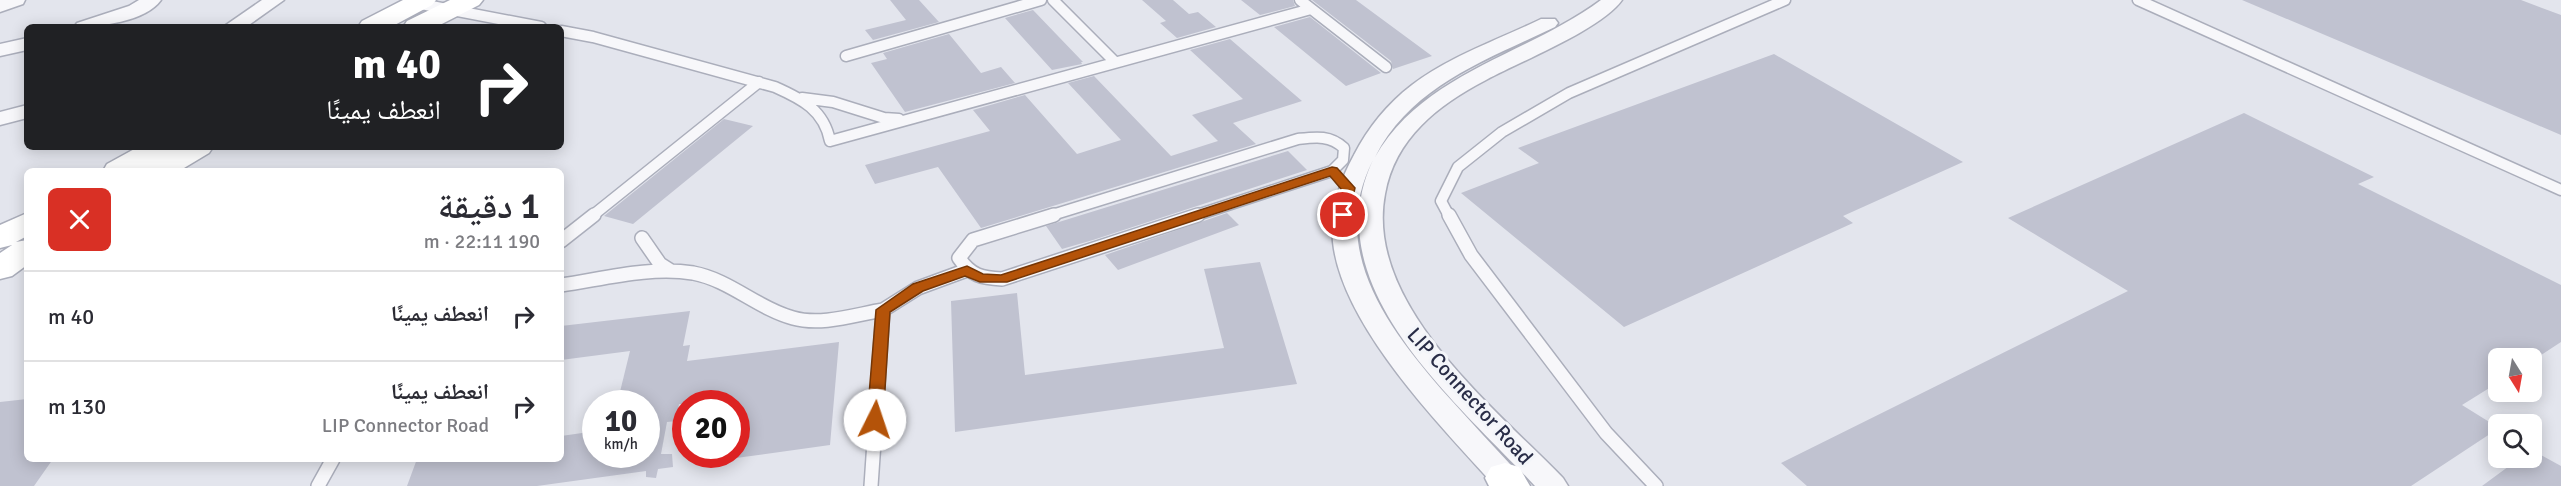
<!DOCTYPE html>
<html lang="ar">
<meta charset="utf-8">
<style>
:root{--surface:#fff;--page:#f7f7f7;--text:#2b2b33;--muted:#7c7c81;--line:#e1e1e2}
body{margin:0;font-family:Signika,"Noto Naskh Arabic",sans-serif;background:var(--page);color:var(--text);direction:rtl;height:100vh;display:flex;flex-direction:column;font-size:22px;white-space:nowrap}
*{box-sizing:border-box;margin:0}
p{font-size:20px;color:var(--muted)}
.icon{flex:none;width:33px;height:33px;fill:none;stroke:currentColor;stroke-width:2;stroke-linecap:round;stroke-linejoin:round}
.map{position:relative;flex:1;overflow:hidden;direction:ltr}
.drawer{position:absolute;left:24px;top:168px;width:540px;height:294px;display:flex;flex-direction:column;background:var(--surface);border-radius:9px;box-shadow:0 3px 15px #0003;direction:rtl}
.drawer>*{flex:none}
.hud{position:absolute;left:24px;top:24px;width:540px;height:126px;border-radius:9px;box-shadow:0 3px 15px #0003;direction:rtl;background:#202124;color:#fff;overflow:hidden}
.needle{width:39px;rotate:169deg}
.buttons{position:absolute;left:2488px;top:348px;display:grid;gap:12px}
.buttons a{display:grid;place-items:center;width:54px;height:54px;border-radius:9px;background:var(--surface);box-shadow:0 3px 15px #0003;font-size:30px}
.speed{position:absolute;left:582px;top:390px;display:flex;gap:12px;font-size:30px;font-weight:700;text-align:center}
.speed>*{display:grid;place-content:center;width:78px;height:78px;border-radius:50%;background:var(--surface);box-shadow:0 3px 15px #0003;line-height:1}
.speed small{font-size:15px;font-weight:400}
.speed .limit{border:9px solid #d22;background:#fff;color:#111}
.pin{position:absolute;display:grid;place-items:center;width:51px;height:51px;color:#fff;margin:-26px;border:3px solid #fff;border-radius:50%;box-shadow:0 2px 6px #0007}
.me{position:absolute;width:66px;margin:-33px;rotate:4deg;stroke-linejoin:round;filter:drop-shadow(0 0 4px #0008)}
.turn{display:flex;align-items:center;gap:21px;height:126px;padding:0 24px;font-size:27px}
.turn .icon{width:78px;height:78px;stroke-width:2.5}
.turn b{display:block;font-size:42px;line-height:51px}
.round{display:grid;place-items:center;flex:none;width:63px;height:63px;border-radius:9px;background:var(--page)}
.summary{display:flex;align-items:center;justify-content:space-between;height:102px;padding:0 24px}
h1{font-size:36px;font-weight:600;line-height:45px}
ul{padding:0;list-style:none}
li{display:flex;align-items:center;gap:18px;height:90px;padding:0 24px;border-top:2px solid var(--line)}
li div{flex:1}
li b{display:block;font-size:22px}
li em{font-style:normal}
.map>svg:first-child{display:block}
.building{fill:#c0c2d0}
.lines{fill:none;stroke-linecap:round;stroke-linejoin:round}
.service-far1-casing{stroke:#abaebb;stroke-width:13}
.service-casing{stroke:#abaebb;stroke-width:16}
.minor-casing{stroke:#abaebb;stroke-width:3}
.secondary-casing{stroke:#abaebb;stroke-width:3}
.service-far1{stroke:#f7f7fa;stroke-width:10}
.service{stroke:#f7f7fa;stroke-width:13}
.minor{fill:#f7f7fa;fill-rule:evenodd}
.secondary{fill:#fff;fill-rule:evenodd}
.route{fill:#b45309;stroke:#753606;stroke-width:1.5}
.labels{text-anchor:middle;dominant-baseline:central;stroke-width:6;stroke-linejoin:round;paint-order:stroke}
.street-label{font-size:21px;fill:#292d47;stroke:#f3f5f9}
</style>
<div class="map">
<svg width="2561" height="486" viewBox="0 0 2561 486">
<rect width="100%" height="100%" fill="#e3e5ed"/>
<path class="building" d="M 890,0 L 919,0 L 939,22 L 873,40 L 865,30 L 906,20 Z
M 1142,0 L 1173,0 L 1189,14 L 1198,12 L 1216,27 L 1177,38 L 1160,23 L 1166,21 Z
M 1241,0 L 1293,0 L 1295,6 L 1260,15 Z
M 1312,0 L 1356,0 L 1432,56 L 1393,69 L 1391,61 Z
M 2242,0 L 2521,0 L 2561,15 L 2561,135 Z
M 1033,10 L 1083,62 L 1081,62 L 1082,64 L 1052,70 L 1005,18 Z
M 1310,17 L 1381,73 L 1346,86 L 1274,27 Z
M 949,34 L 981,73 L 1001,67 L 1015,83 L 905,112 L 871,63 L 887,59 L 883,53 Z
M 1230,39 L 1302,101 L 1233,123 L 1256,144 L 981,228 L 938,167 L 875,184 L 865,165 L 990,131 L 973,110 L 1025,95 L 1077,154 L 1121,140 L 1068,83 L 1094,76 L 1171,156 L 1218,141 L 1192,115 L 1243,99 L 1190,50 Z
M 1774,54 L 1963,162 L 1843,216 L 1853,223 L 1624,327 L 1461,193 L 1539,163 L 1518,148 Z
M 2244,113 L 2374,177 L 2358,184 L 2561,285 L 2561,342 L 2532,361 L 2532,358 L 2499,358 L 2499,382 L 2462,405 L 2499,428 L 2411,486 L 1807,486 L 1781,463 L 2128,291 L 2008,218 Z
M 724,119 L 753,126 L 633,224 L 604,216 Z
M 1288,151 L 1307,170 L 1093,240 L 1062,249 L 1046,226 Z
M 1227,213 L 1239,225 L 1118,270 L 1105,255 Z
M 1260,262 L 1297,384 L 955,432 L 951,301 L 1017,293 L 1025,375 L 1224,348 L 1204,269 Z
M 690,311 L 683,346 L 690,345 L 687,361 L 839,342 L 830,445 L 736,458 L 736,404 L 679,404 L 676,421 L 667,422 L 661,454 L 672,454 L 673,467 L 658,469 L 656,478 L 646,477 L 646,471 L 537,486 L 407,486 L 417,459 L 561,459 L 561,436 L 596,431 L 596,454 L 646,454 L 646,404 L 617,404 L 630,351 L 561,360 L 561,326 Z
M 27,399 L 27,459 L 53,459 L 34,486 L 0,486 L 0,402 Z
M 2532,450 L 2561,466 L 2561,486 L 2482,486 L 2520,458 L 2532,458 Z"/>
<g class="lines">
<defs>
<path id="service-far1" d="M 1053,0 L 1115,62
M 1300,0 L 1386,67
M 2138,0 L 2561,190
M 416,3 L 541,27
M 561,31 L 593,37 L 775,87 C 802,99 824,110 830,141 L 1311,9
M 846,56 L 1041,0
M 802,98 L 833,102 L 884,118 L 899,119
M 592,216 L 759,82
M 1049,216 L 1298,139 C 1316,137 1330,135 1344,148 L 1343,160 L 1332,171 L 1194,216
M 1449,216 L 1441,201 L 1458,167 L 1502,132 L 1569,93 L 1785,0"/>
<path id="service" d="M 1054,215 L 973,240 L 959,258 C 971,276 982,278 1002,279 L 1198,215
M 1449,215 L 1471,255 L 1606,433 L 1656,486
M 642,238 L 660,264 L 671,271
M 561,241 L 594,215
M 561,285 C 603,279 650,266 693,273 C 730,280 757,308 793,318 C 821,326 854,315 883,310
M 318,486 L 333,459
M 871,486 L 883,310 L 918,288 L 967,270"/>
<path id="minor" d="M 0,0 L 25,0 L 23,4 L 0,12 Z
M 139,0 L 161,0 C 145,22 99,27 74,27 L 77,23 L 129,6 Z
M 262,0 L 284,0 L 246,27 L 223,27 Z
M 1601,0 L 1622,0 C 1602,29 1519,62 1486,80 C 1438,105 1395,138 1385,194 C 1364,304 1494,407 1563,478 L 1568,486 L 1535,486 C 1459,404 1313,286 1373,160 C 1328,248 1386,325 1442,390 C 1469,420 1496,449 1523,478 L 1528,486 L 1495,486 C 1440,425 1342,326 1333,242 C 1330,211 1339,182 1354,155 C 1368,128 1387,104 1412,85 C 1450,56 1498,40 1541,19 L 1555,19 L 1558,23 L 1555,27 C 1487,60 1412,85 1375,157 C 1424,72 1527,55 1601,0 Z
M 27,38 L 27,50 L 0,56 L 0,44 Z
M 27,105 L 27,118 L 0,125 L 0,112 Z"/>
<path id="secondary" d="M 403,0 L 436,0 L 432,5 L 391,27 L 358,27 L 362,21 Z
M 450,0 L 483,0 L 479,5 L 436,27 L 403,27 L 407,21 Z
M 138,147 L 213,147 L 209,153 L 179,171 L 103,171 L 107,164 Z
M 27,213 L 27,236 L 16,242 L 27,240 L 27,265 L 12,276 L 0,279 L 0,253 L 12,245 L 0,248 L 0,225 Z
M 1505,463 L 1519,467 L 1530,486 L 1489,486 L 1485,478 L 1491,467 Z"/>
</defs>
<use href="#service-far1" class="service-far1-casing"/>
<use href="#service" class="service-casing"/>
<use href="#minor" class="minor-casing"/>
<use href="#secondary" class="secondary-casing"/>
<use href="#service-far1" class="service-far1"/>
<use href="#service" class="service"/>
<use href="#minor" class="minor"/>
<use href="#secondary" class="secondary"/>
</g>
<path class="route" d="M 1332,167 L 1337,168 L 1355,188 L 1348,218 L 1339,218 L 1337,215 L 1341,189 L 1330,176 L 1007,282 L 980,282 L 965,276 L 923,291 L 890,312 L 883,420 L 881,424 L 870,424 L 867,420 L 876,310 L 913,284 L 967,266 L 983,274 L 1001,275 Z"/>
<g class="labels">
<g class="street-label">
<text transform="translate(1470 396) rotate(48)">LIP Connector Road</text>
</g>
</g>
</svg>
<div class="buttons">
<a><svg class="needle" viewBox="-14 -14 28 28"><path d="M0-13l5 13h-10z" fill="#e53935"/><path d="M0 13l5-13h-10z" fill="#7c7c81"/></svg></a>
<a><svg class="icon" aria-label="search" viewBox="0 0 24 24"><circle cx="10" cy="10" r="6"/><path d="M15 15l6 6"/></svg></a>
</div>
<div class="speed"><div>10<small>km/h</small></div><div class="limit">20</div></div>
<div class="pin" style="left:1343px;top:215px;background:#d93025"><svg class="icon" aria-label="arrive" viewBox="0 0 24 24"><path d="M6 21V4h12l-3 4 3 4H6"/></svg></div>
<svg class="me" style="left:875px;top:420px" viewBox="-20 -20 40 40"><circle r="19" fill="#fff"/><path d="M0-13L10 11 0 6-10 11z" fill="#b45309"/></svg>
<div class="hud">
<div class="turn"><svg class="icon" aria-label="right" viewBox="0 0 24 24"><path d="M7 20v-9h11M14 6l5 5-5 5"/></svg><div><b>40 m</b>انعطف يمينًا</div></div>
</div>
<section class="drawer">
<div class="summary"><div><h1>1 دقيقة</h1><p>190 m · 22:11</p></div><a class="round" style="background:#d93025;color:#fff"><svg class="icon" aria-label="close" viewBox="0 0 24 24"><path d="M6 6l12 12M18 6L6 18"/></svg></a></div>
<ul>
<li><svg class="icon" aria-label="right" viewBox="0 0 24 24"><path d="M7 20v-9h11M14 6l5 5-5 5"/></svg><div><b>انعطف يمينًا</b></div><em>40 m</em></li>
<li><svg class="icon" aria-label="right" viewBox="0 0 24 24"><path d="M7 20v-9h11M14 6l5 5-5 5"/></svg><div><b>انعطف يمينًا</b><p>LIP Connector Road</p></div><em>130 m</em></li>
</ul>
</section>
</div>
